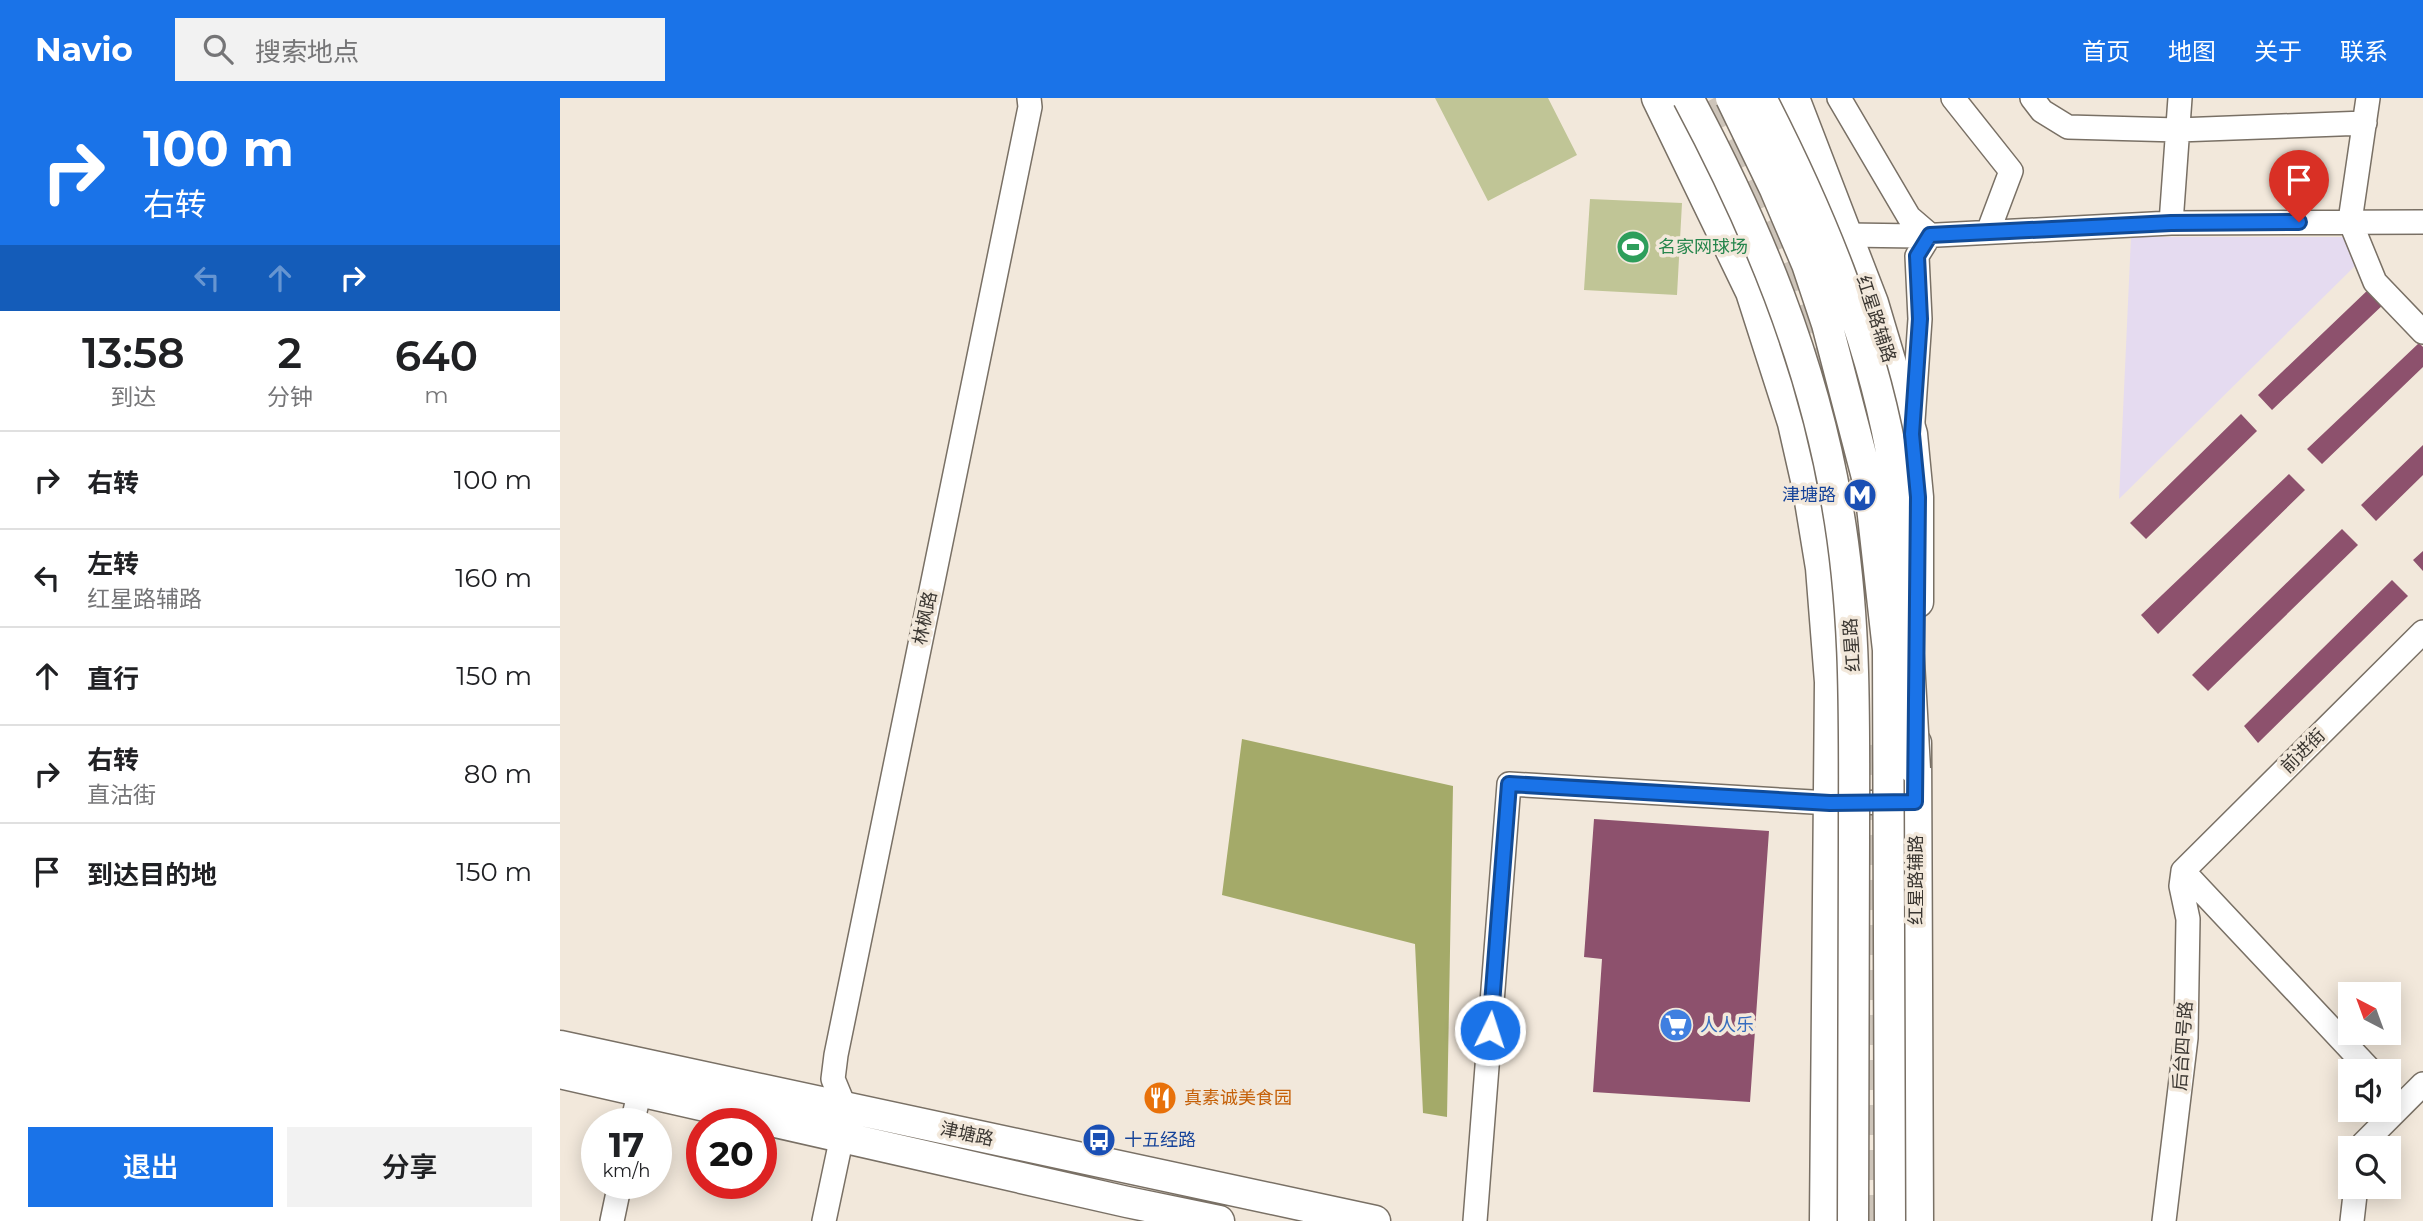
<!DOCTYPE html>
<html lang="zh">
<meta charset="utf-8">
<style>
:root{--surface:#fff;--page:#f2f2f2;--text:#202124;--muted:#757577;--line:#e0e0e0;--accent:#1a73e8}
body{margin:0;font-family:Montserrat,"Noto Sans SC",sans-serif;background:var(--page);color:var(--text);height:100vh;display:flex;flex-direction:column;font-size:26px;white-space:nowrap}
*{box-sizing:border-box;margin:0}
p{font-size:23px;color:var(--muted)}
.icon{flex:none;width:38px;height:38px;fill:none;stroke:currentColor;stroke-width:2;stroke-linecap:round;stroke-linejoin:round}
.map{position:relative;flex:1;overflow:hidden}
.panel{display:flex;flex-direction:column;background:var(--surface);width:560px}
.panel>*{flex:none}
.hud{background:#1a73e8;color:#fff;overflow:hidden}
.needle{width:46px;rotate:319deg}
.controls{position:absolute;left:1778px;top:884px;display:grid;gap:14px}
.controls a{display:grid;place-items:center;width:63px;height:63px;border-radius:0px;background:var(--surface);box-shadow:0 4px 18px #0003;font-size:35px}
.speed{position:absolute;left:21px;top:1010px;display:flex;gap:14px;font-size:35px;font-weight:700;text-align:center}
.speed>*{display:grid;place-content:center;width:91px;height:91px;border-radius:50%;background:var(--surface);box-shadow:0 4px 18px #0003;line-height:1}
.speed small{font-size:18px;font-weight:400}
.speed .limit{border:10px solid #d22;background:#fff;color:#111}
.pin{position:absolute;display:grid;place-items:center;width:60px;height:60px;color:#fff;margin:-72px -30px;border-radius:50% 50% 50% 0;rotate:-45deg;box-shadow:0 0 7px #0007}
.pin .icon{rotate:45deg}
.me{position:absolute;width:77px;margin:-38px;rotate:4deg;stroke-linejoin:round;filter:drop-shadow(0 0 5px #0008)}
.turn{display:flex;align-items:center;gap:24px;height:147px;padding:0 28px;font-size:32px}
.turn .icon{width:91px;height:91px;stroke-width:2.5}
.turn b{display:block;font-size:49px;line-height:60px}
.lanes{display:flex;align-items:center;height:66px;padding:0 28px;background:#0003;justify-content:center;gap:35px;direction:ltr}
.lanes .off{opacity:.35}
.eta{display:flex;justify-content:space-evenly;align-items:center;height:119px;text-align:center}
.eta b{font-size:42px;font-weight:600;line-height:49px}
.cta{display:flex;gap:14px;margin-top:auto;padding:14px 28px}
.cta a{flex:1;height:80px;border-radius:0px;background:var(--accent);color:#fff;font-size:28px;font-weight:600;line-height:80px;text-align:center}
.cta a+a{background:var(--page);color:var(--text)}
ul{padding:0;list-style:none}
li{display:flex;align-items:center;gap:21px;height:98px;padding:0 28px;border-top:2px solid var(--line)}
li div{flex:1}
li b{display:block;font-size:26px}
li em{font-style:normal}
header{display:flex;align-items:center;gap:42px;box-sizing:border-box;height:98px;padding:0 35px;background:var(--accent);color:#fff}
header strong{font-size:33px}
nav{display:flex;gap:38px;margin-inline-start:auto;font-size:24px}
.search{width:490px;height:63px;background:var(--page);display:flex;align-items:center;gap:18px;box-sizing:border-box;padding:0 24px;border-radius:0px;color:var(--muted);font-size:26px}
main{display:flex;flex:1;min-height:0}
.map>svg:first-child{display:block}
.industrial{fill:#e5dbf0}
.green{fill:#c0c596}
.forest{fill:#a4aa69}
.building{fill:#8d516d}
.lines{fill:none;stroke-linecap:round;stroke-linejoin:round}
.major-tunnel{stroke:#cdc4b9;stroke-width:30;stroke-dasharray:30 15;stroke-linecap:butt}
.minor-casing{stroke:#797065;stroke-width:26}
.major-casing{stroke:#797065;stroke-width:33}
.minor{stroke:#fff;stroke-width:23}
.major{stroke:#fff;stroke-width:30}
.major-bridge-casing{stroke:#797065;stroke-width:33;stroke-linecap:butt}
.major-bridge{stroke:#fff;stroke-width:30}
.route-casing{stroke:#114b97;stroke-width:18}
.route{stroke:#1a73e8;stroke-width:12}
.labels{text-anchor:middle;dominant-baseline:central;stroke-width:7;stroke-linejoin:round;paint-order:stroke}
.leisure-label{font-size:18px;fill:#27864d;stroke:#f2e8db;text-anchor:start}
.street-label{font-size:18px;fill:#3a3631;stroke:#f2e8db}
.transit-label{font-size:18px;fill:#164399;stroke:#f2e8db;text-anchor:end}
.shop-label{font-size:18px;fill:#366cbe;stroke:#f2e8db;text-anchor:start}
.food-label{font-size:18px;fill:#c56008;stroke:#f2e8db;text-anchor:start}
</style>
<header>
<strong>Navio</strong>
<div class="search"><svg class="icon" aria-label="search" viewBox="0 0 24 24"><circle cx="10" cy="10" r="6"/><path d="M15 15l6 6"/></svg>搜索地点</div>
<nav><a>首页</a><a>地图</a><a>关于</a><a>联系</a></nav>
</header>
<main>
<section class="panel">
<div class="hud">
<div class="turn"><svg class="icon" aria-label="right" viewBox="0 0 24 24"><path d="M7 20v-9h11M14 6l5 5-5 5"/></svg><div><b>100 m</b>右转</div></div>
<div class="lanes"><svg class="icon off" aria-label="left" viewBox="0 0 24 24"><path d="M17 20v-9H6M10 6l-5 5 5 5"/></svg><svg class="icon off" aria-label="ahead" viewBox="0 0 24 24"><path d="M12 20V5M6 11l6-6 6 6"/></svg><svg class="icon" aria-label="right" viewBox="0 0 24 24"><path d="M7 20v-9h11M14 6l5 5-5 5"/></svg></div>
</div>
<div class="eta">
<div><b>13:58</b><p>到达</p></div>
<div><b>2</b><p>分钟</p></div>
<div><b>640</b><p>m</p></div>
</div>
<ul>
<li><svg class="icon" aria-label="right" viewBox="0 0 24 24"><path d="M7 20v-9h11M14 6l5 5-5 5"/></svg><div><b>右转</b></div><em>100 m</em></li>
<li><svg class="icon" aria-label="left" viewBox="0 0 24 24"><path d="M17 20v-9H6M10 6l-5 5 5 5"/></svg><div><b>左转</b><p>红星路辅路</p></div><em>160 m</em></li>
<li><svg class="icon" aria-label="ahead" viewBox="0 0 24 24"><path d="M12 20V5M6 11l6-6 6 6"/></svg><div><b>直行</b></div><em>150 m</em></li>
<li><svg class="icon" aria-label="right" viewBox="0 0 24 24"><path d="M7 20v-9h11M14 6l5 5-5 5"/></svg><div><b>右转</b><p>直沽街</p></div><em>80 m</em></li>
<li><svg class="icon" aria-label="arrive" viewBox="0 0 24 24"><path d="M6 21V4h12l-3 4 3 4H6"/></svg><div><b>到达目的地</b></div><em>150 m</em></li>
</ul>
<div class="cta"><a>退出</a><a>分享</a></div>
</section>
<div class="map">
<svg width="1863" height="1123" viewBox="0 0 1863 1123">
<rect width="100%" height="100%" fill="#f2e8db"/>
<path class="industrial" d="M 1571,139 L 1796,139 L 1797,166 L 1559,401 Z"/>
<path class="green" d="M 875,0 L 988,0 L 1017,57 L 928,103 Z
M 1030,101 L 1122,105 L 1117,197 L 1024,192 Z"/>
<path class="forest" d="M 682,641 L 893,688 L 887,1019 L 863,1015 L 855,846 L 662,797 Z"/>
<path class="building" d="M 1811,189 L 1826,204 L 1712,312 L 1698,297 Z
M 1859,245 L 1863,249 L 1863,269 L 1762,366 L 1747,351 Z
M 1681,316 L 1697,333 L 1586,441 L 1570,425 Z
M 1863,347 L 1863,377 L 1816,423 L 1801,407 Z
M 1729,376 L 1745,392 L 1598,536 L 1581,517 Z
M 1782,431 L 1798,447 L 1648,593 L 1632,577 Z
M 1863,453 L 1863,473 L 1853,462 Z
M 1832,482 L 1848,498 L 1698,645 L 1684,628 Z
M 1034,721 L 1209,733 L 1190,1004 L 1033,994 L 1042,861 L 1024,859 Z"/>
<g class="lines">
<path class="major-tunnel" d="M 1154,0 C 1192,73 1224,149 1250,227 C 1263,266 1276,306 1282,347 C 1285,366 1286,386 1288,405
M 1308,647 L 1313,1123"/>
<defs>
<path id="minor" d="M 1279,0 L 1349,119 L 1370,137 L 1357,158 L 1360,221 L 1353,323
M 1393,0 L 1451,73 L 1428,134
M 1472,0 L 1482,13 L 1508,29 L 1618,32 L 1805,25
M 1808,0 L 1790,123 L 1815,184 L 1863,234
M 1611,125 L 1620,0
M 1287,137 L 1358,138 L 1611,125 L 1863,124
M 1623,773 L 1863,534
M 1623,773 L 1811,973
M 72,1026 L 80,992
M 1803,1050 L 1803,1046 L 1863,986
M 52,1123 L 60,1085
M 264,1123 L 282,1038 L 285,1010 L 273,981 L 276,957 L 470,9 L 469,0
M 915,1123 L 949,686 L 1270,705 L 1344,704
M 1604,1123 L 1626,940 L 1628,821 L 1621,788 L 1623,773
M 1792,1123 L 1796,1088"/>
<path id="major" d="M 1097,0 L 1191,194 L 1233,325 L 1248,391 L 1261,470 L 1270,584 L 1265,1123
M 1234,0 L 1313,205 L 1352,336 L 1358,399 L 1358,504
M 1356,645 L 1358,1123
M 0,948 L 815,1123
M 0,975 L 567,1104 L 659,1123"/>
</defs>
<use href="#minor" class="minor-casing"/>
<use href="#major" class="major-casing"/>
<use href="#minor" class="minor"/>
<use href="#major" class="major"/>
<defs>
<path id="major-bridge" d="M 1128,0 C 1197,129 1252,261 1277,406 C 1297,518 1294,627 1294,741 C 1294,868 1293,996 1293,1123
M 1171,0 L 1215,91 L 1247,166 L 1267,226 L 1310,391 L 1328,552 L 1330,1123
M 1201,0 C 1258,111 1308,230 1331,353 C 1340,402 1342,452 1345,501 C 1349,558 1352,615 1355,671"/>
</defs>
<use href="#major-bridge" class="major-bridge-casing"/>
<use href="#major-bridge" class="major-bridge"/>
</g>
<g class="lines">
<defs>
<path id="route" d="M 930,932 L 949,686 L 1270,705 L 1355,704 L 1358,399 L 1352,336 L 1360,221 L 1357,158 L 1370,137 L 1611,125 L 1739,124"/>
</defs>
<use href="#route" class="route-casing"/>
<use href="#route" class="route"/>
</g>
<defs>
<symbol id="stadium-disc" viewBox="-11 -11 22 22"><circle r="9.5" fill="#2e9e5b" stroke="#f2e8db"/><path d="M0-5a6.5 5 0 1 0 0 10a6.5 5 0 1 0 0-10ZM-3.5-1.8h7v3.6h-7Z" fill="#fff"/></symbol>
<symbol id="metro-disc" viewBox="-11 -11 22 22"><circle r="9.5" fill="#1a4fb4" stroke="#f2e8db"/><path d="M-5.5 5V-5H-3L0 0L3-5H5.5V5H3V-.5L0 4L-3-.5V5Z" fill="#fff"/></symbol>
<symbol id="supermarket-disc" viewBox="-11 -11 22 22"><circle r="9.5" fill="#3f7fe0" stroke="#f2e8db"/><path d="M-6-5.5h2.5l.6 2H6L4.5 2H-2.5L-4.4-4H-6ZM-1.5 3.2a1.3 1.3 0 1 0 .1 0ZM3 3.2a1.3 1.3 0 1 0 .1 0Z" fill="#fff"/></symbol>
<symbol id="restaurant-disc" viewBox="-11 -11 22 22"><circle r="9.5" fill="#e8710a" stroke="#f2e8db"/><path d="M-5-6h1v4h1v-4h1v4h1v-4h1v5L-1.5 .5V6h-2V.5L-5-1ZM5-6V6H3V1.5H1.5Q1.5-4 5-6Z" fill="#fff"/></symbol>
<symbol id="bus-disc" viewBox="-11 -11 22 22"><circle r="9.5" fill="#1a4fb4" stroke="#f2e8db"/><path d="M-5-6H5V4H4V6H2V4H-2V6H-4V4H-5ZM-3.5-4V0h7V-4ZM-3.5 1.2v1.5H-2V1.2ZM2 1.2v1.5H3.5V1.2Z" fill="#fff"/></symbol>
</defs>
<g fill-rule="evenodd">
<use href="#stadium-disc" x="1054" y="130" width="38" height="38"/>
<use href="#metro-disc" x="1281" y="378" width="38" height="38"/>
<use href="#supermarket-disc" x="1097" y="908" width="38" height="38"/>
<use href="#restaurant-disc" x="581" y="981" width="38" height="38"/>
<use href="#bus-disc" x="520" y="1023" width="38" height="38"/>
</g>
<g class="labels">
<g class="leisure-label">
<text x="1098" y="149">名家网球场</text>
</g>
<g class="street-label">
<text transform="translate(1316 221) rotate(72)">红星路辅路</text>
<text transform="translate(365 520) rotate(-78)">林枫路</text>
<text transform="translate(1292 547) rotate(-94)">红星路</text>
<text transform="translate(1743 653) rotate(-45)">前进街</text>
<text transform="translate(1356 782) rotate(-90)">红星路辅路</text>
<text transform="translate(1623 948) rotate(-86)">后台四号路</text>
<text transform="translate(407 1036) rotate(12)">津塘路</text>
</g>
<g class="transit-label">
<text x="1276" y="397">津塘路</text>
<text x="564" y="1042" text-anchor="start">十五经路</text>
</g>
<g class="shop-label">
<text x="1140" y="927">人人乐</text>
</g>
<g class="food-label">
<text x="624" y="1000">真素诚美食园</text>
</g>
</g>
</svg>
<div class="controls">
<a><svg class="needle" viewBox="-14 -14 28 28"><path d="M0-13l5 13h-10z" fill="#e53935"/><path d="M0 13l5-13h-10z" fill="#757577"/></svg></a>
<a><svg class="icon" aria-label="sound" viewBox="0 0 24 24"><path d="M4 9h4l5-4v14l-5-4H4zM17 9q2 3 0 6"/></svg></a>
<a><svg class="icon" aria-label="search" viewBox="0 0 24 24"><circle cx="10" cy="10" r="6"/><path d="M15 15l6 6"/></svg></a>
</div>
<div class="speed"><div>17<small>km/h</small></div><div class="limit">20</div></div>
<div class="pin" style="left:1739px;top:124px;background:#d93025"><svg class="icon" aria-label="arrive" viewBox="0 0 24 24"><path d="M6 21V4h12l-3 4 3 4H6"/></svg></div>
<svg class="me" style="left:930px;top:932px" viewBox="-20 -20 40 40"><circle r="17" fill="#1a73e8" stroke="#fff" stroke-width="3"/><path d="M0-11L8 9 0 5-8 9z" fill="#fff"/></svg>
</div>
</main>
